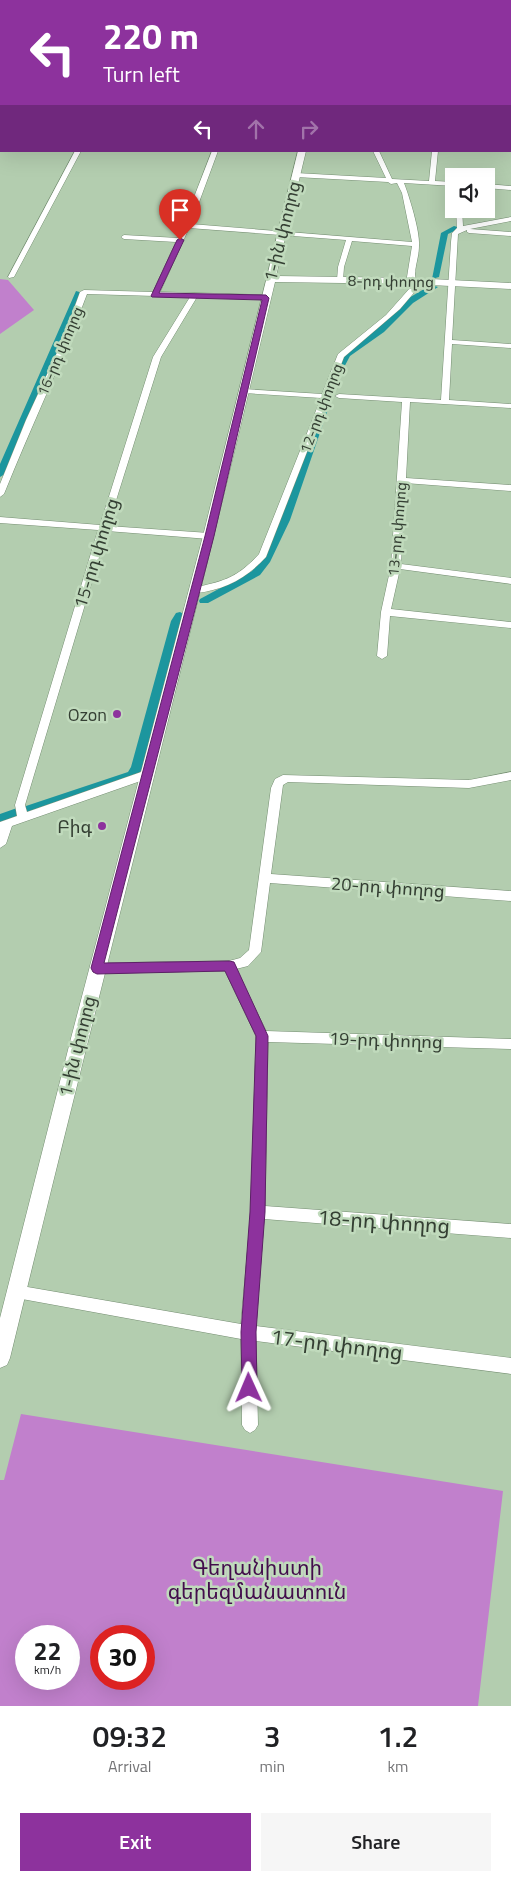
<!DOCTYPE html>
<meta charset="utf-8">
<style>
:root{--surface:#fff;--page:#f6f6f6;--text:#202124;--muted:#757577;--accent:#8d329d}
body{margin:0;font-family:"Titillium Web","Noto Sans Armenian",sans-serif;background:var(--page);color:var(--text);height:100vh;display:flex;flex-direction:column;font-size:19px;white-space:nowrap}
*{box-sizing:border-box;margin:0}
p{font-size:16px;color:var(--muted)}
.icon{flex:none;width:28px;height:28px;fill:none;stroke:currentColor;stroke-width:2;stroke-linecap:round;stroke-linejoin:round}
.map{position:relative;height:1706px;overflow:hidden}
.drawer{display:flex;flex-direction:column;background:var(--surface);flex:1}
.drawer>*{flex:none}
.guide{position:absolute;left:0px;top:0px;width:511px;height:152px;box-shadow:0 5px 20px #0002;background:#8d329d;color:#fff;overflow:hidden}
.controls{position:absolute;left:445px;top:168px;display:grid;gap:10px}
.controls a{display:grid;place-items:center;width:50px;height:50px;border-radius:0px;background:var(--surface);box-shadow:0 5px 20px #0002;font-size:25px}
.speed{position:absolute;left:15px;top:1625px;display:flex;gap:10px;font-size:25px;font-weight:700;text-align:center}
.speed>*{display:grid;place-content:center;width:65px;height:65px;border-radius:50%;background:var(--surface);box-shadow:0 5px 20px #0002;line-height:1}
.speed small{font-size:12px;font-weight:400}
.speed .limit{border:8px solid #d22;background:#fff;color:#111}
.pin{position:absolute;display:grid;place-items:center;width:42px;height:42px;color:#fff;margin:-51px -21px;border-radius:50% 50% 50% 0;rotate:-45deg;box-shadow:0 0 5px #0007}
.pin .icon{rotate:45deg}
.me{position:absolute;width:55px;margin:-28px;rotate:359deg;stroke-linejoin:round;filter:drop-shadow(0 0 4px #0008)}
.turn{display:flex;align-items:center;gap:18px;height:105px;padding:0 20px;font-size:22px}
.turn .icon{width:65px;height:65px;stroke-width:2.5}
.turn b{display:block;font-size:35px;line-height:42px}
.lanes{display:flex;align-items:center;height:48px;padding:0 20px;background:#0003;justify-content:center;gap:25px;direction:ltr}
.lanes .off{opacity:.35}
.eta{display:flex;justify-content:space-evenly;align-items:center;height:85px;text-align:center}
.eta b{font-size:30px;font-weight:600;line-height:35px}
.primary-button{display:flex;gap:10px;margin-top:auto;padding:10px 20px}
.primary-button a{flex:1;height:58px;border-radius:0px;background:var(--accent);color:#fff;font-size:20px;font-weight:600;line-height:58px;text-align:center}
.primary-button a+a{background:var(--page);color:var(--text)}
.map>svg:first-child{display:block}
.green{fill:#c180cc;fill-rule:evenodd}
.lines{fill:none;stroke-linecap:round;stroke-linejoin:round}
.canal{fill:#1c969e;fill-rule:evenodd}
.minor-casing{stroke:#758e72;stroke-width:1}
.tertiary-casing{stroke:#758e72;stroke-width:15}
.secondary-casing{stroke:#758e72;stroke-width:1}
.minor{fill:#fff;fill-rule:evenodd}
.tertiary{stroke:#fff;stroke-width:14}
.secondary{fill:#fff;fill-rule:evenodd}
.rail-casing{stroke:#748772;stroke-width:2.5}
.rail{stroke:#c0dabc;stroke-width:2;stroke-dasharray:5.5;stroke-linecap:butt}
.route{fill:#8d329d;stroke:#5c2066}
.poi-dot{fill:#8d329d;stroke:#c0dabc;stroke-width:2}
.labels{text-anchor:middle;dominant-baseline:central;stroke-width:5;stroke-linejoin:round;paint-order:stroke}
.far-street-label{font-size:15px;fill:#343f33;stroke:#c0dabc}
.street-label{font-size:18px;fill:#343f33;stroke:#c0dabc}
.poi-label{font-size:18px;fill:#343f33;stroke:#c0dabc;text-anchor:end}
.near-street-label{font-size:21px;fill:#343f33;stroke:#c0dabc}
.near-park-label{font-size:21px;fill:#430d4c;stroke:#c0dabc}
</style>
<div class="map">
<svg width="511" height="1706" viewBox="0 0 511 1706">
<rect width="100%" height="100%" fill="#b3cdaf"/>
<path class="green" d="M 0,279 L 8,280 L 34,310 L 0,334 Z
M 21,1414 L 503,1491 L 478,1706 L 0,1706 L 0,1480 L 4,1480 ZM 26,1636 L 69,1636 L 69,1679 L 26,1679 ZM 101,1636 L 144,1636 L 144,1679 L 101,1679 Z"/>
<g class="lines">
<path class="canal" d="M 454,226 L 461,228 L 448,234 L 439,277 L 432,279 L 441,233 Z
M 431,285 L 438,287 L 413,303 L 384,332 L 350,356 L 341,373 L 334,394 L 331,396 L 332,398 L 290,520 L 270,562 L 260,575 L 208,603 L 200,603 L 199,601 L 200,599 L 252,571 L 260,561 L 280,520 L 324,398 L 327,396 L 326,394 L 333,373 L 344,353 L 378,328 L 407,299 Z
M 76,291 L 83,293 L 5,474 L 0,477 L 0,464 Z
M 180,612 L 185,615 L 181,621 L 143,768 L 136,778 L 31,813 L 23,813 L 21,816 L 0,824 L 0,814 L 17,808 L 21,810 L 23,807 L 128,772 L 131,767 L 171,621 L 176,613 Z"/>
<defs>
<path id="minor" d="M 1,43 L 1,48 L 0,49 L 0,44 Z
M 0,81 L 1,81 L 1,85 L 0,85 Z
M 510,103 L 511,103 L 511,107 L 510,107 Z
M 75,151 L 81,151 L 14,277 L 9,278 L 8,277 Z
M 212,151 L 218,151 L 191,224 L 412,242 L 402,193 L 397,183 L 391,184 L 388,182 L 296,177 L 293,175 L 296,173 L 386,178 L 373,151 L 379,151 L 392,179 L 429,181 L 432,151 L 438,151 L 435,181 L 454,182 L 454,186 L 404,183 C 409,196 420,231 419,245 C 419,263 411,270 418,288 L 400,309 L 344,357 L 266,557 C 247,578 224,590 196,593 L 193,592 L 193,588 C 223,581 236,579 259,554 L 321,398 L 244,393 L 240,391 L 244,389 L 322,394 L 338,354 L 386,315 L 410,288 L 407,277 L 412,246 L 352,241 L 344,267 L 343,280 L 340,282 L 337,280 L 338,267 L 346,240 L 189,228 L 160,292 L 266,295 L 270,297 L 266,299 L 197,297 L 161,357 L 108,526 L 209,533 L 213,536 L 209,539 L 107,531 L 25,805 L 27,812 L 144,771 L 152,771 L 153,774 L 152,777 L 12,826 L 6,844 L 0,848 L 0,822 L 17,816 L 15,805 L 98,530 L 0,523 L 0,517 L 100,525 L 153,357 L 190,297 L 87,294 C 62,362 31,427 4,494 L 0,497 L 0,484 L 26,420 L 61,344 L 80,292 L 84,290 L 153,292 L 176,242 L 124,239 L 121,237 L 124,235 L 178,238 Z
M 486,184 L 511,186 L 511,190 L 486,188 Z
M 456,209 L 462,209 L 463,226 L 511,217 L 511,221 L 470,229 L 511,232 L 511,236 L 469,233 L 467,232 L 467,230 L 458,234 L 452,340 L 511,344 L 511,348 L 452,344 L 449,400 L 511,404 L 511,408 L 410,402 L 406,478 L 511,485 L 511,491 L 405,483 L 401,564 L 511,578 L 511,584 L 400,569 L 391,609 L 511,622 L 511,628 L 390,616 L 387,656 L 382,659 L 377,656 L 381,612 L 391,566 L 402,402 L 339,398 L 335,396 L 339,394 L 441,400 L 451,242 L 452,233 L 457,228 Z
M 511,772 L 511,780 L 469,788 L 288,782 L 283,785 L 271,874 L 511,891 L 511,901 L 270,883 L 261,952 L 248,966 L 236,969 L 266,1031 L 511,1039 L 511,1049 L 268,1042 L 265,1206 L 511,1224 L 511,1238 L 264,1219 L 256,1326 L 511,1358 L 511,1374 L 256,1341 L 258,1425 L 255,1430 L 250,1433 L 245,1430 L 242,1425 L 241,1339 L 11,1297 L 9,1292 L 11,1287 L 16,1285 L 241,1324 L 251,1212 L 256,1036 L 225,971 L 97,973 L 93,972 L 91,968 L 93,964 L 97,963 L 229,961 L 240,958 L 249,950 L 271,788 L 275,779 L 283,775 L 469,780 Z"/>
<path id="tertiary" d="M 4,1 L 20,0"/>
<path id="secondary" d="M 298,151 L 306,151 L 276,276 L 411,278 L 511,283 L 511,289 L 411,284 L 275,282 C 190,641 97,999 10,1358 L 7,1365 L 0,1368 L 0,1318 L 70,1042 L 203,536 Z"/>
</defs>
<use href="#minor" class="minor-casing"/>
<use href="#tertiary" class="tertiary-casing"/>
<use href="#secondary" class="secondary-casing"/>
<use href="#minor" class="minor"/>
<use href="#tertiary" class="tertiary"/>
<use href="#secondary" class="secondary"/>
<defs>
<path id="rail" d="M 495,0 L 500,1"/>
</defs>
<use href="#rail" class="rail-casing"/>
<use href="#rail" class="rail"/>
</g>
<path class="route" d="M 180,238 L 184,240 L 159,293 L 266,295 L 269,298 L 214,536 L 104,963 L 229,961 L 234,962 L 268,1036 L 265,1212 L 256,1332 L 257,1388 L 255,1393 L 249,1395 L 244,1393 L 242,1388 L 241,1332 L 250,1212 L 256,1036 L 225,971 L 97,974 L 93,972 L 91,968 L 205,536 L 262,300 L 152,297 L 151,296 L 177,240 Z"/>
<g class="poi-dot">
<circle cx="117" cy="714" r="5"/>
<circle cx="102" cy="826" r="5"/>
</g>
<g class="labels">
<g class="far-street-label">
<text transform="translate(391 281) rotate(1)">8-րդ փողոց</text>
<text transform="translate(60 351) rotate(-67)">16-րդ փողոց</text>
<text transform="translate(321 408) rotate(-69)">12-րդ փողոց</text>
<text transform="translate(397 529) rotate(-85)">13-րդ փողոց</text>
</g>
<g class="street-label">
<text transform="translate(282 231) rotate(-76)">1-ին փողոց</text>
<text transform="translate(96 553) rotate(-73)">15-րդ փողոց</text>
<text transform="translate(388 887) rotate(4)">20-րդ փողոց</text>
<text transform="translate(386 1040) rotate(2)">19-րդ փողոց</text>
<text transform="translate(77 1046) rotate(-76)">1-ին փողոց</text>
</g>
<g class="poi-label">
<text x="107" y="714">Ozon</text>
<text x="92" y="826">Բիգ</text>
</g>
<g class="near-street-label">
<text transform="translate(384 1221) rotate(4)">18-րդ փողոց</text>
<text transform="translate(337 1344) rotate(7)">17-րդ փողոց</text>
</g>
<g class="near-park-label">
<text x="257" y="1567">Գեղանիստի<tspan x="257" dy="24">գերեզմանատուն</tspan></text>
</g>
</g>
</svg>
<div class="controls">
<a><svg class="icon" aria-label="sound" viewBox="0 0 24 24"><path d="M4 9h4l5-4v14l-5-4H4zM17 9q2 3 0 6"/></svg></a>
</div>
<div class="speed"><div>22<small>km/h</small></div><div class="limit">30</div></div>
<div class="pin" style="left:180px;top:240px;background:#d93025"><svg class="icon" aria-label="arrive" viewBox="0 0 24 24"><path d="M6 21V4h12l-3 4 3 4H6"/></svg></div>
<svg class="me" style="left:249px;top:1388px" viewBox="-20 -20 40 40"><path d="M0-17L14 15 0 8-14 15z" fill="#8d329d" stroke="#fff" stroke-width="4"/></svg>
<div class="guide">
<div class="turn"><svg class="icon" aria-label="left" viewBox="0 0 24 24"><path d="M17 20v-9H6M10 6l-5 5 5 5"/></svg><div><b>220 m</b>Turn left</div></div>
<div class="lanes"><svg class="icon" aria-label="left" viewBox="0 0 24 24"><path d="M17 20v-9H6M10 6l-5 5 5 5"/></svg><svg class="icon off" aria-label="ahead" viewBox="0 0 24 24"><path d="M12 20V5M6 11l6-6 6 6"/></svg><svg class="icon off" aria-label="right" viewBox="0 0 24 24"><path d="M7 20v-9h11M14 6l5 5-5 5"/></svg></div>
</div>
</div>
<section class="drawer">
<div class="eta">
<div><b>09:32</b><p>Arrival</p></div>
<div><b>3</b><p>min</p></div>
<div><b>1.2</b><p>km</p></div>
</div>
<div class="primary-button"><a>Exit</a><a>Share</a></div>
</section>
